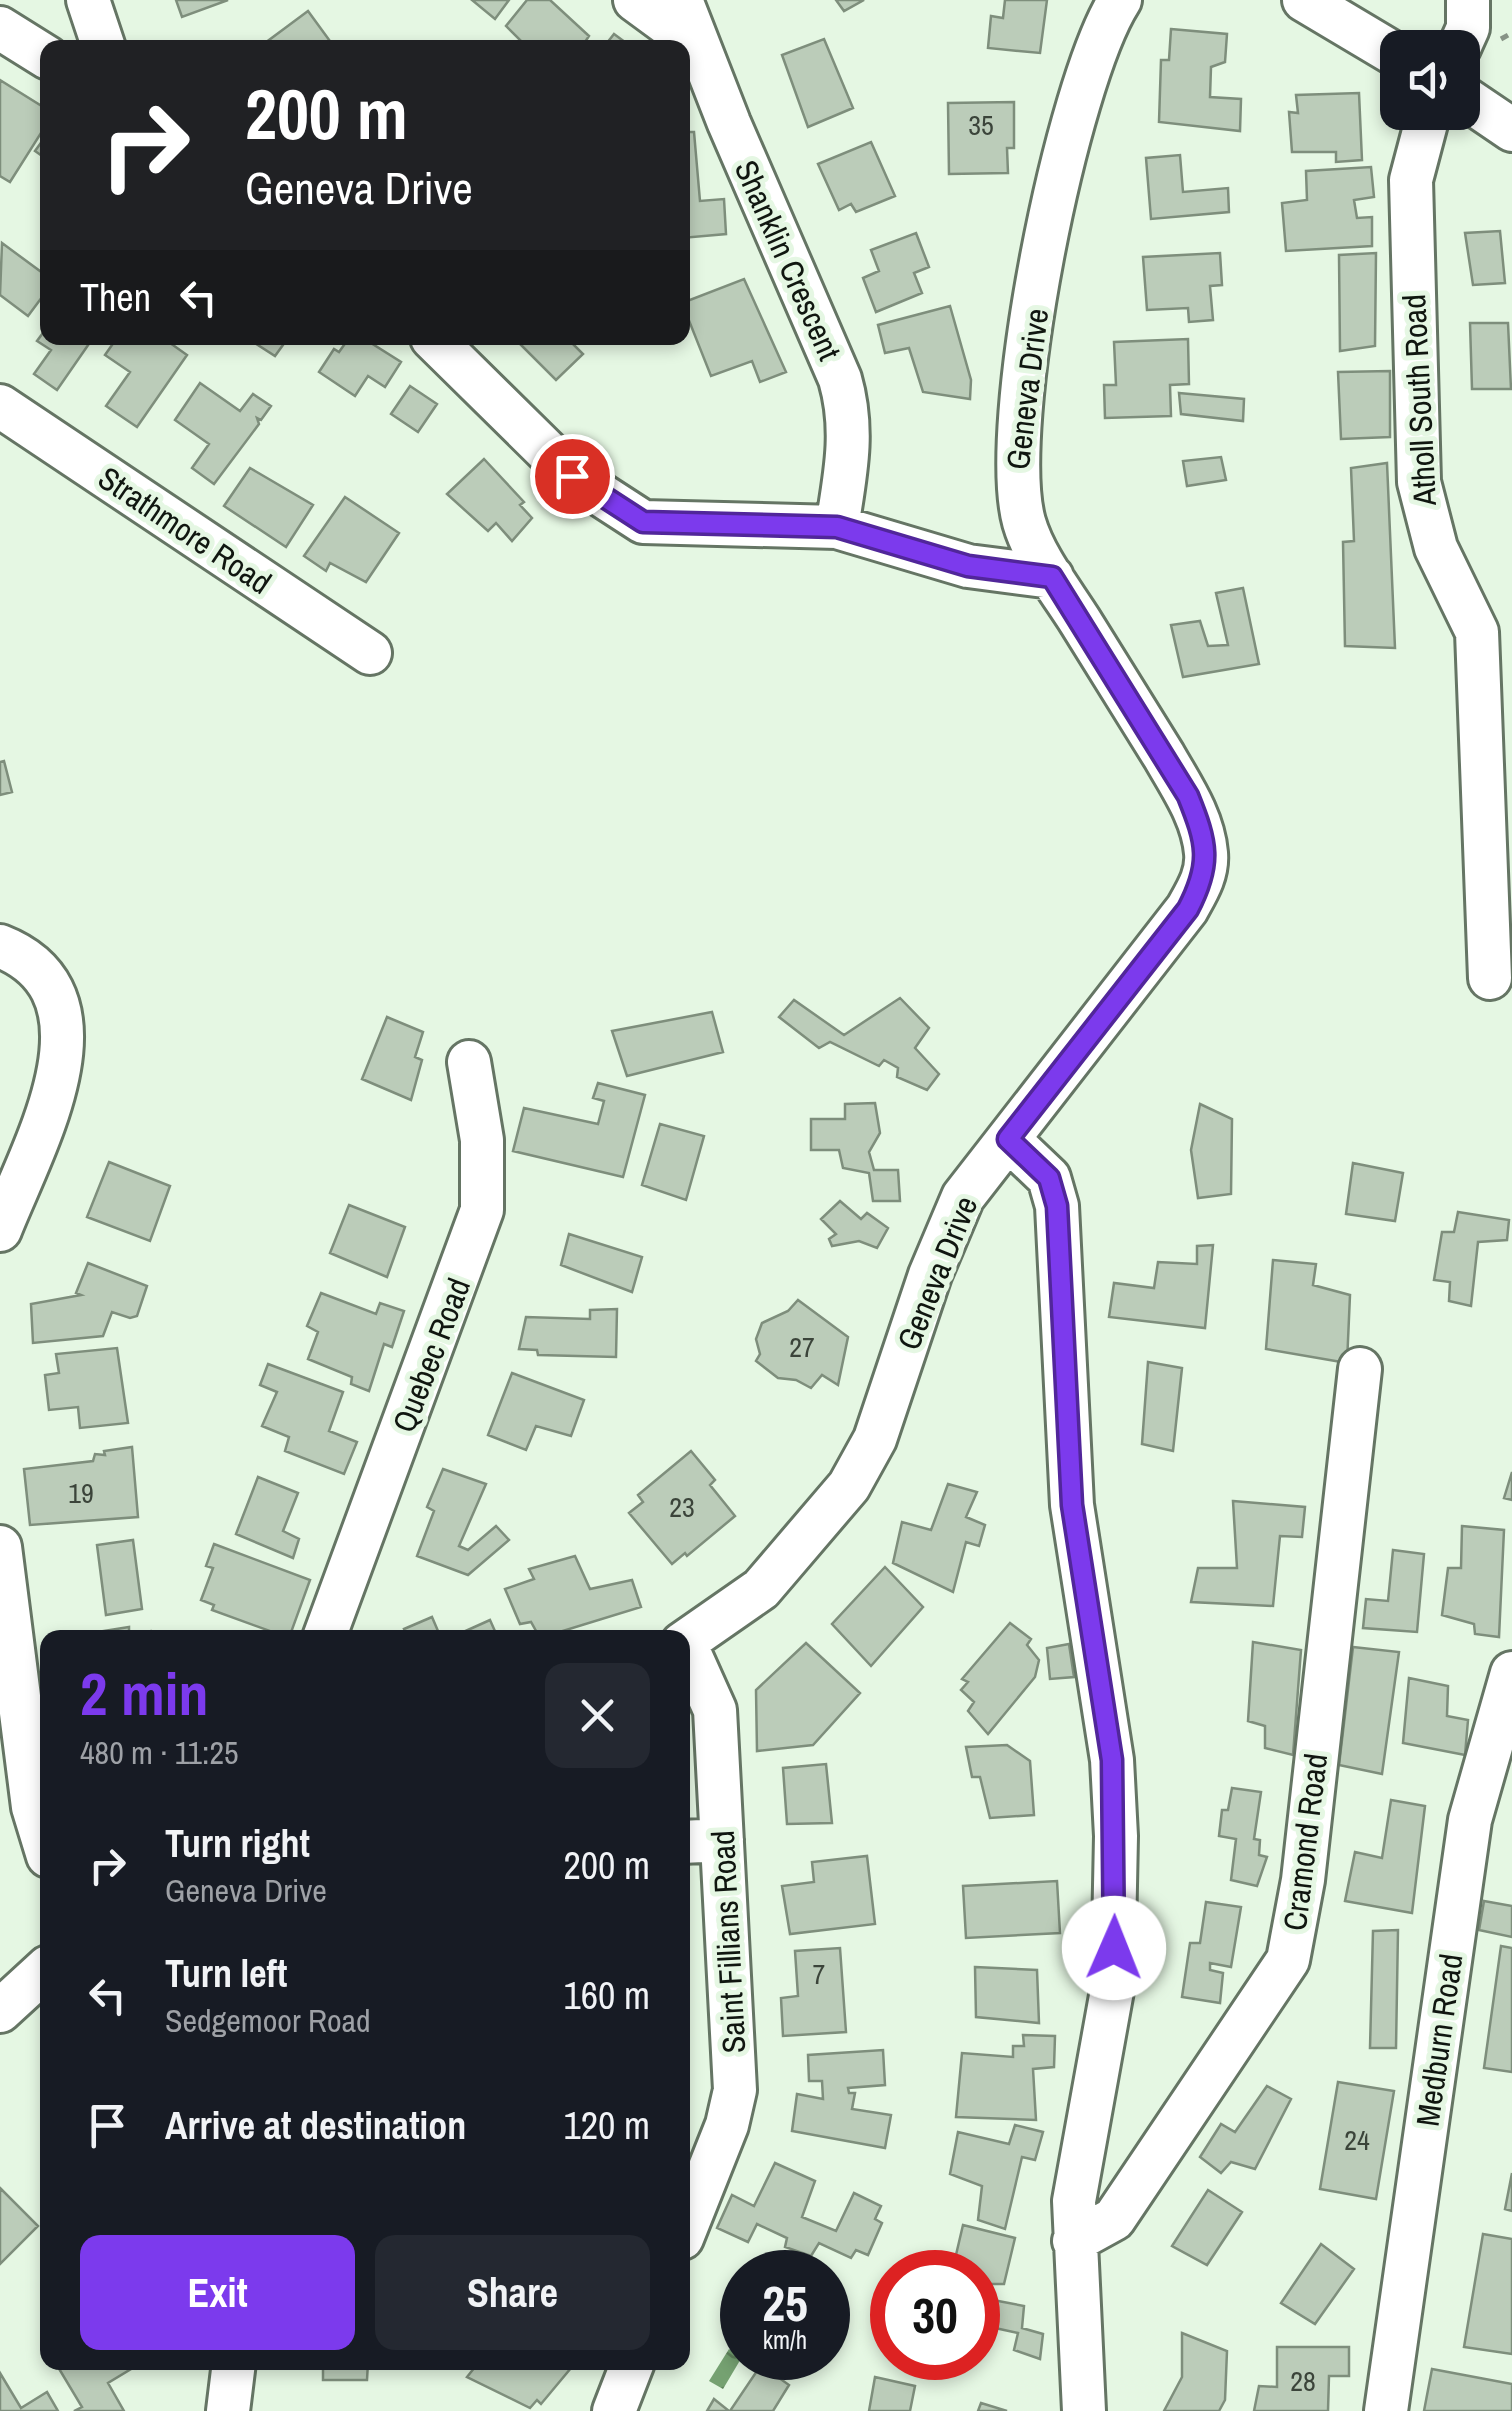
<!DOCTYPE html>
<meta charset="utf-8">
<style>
:root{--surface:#171b24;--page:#242831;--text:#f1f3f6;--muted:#9ea1a6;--accent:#7c3aed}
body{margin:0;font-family:"Archivo Narrow",sans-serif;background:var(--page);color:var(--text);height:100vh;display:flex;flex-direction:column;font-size:38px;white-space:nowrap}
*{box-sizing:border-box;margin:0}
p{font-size:32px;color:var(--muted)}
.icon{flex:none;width:55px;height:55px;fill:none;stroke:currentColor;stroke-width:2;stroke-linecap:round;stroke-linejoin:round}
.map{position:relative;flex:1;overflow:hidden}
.details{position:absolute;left:40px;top:1630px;width:650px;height:740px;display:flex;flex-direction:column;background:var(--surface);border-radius:20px;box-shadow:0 5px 15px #0003}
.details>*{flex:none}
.top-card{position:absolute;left:40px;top:40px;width:650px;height:305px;border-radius:20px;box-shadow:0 5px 15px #0003;background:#202124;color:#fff;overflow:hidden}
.tools{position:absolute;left:1380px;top:30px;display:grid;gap:20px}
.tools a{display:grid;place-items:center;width:100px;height:100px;border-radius:20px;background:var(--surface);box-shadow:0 5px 15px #0003;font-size:50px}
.speed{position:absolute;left:720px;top:2250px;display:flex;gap:20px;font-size:50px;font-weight:700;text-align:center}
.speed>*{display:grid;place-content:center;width:130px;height:130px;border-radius:50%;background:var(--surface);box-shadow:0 5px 15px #0003;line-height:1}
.speed small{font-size:25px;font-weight:400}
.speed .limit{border:15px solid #d22;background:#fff;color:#111}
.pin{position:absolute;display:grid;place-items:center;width:85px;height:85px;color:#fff;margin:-42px;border:5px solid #fff;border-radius:50%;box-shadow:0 2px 10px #0007}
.me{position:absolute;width:110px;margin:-55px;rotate:1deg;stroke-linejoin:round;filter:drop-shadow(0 0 8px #0008)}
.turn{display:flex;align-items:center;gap:35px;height:210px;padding:0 40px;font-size:45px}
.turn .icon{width:130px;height:130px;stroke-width:2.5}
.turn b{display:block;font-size:70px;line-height:85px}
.then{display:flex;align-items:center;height:95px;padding:0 40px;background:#0003;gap:20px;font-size:38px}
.round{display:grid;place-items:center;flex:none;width:105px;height:105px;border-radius:20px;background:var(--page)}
.headline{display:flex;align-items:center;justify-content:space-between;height:170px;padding:0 40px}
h1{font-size:60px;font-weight:700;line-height:75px;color:var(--accent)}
.primary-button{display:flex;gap:20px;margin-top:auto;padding:20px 40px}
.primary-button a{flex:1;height:115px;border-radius:20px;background:var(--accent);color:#fff;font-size:40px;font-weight:700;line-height:115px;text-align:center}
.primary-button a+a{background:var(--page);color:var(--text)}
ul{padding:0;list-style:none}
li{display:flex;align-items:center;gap:30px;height:130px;padding:0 40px}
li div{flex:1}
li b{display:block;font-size:38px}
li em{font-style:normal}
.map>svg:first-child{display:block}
.water{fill:url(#water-ripples)}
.building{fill:#bbccb9;stroke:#7e8e7c;stroke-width:2.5}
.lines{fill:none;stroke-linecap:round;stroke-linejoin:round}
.minor-casing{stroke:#657564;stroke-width:48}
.path{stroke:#879386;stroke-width:5;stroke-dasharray:8 5;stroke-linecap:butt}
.minor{stroke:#fff;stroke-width:42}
.route-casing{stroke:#51269a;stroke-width:25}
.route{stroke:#7c3aed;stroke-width:18}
.labels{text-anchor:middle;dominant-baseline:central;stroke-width:10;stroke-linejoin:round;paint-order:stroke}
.number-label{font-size:28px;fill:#3b443a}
.street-label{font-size:32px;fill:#101610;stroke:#e5f7e3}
</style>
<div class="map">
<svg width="1512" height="2411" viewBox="0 0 1512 2411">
<defs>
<pattern id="water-ripples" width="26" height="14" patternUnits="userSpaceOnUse" patternTransform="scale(2.5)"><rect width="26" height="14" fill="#75a171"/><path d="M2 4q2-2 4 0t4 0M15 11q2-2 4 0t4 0" fill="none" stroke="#5f825b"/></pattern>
</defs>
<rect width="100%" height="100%" fill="#e5f7e3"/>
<path class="water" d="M 729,2349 L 742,2357 L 723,2389 L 709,2381 Z"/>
<path class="building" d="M 176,0 L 228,0 L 182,17 Z
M 472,0 L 509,0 L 495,19 Z
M 527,0 L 550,0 L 589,36 L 581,48 L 528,48 L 506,26 Z
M 836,0 L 864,0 L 844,11 Z
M 1005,0 L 1047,0 L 1040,53 L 988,48 L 991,16 L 1003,18 Z
M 308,11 L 335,48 L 267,48 L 265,43 Z
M 1171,29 L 1227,34 L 1225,62 L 1211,67 L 1210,97 L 1241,99 L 1240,131 L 1159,122 L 1161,60 L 1169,60 Z
M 614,34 L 633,48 L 603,48 Z
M 824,39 L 853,108 L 808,127 L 782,55 Z
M 0,80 L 48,110 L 48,122 L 10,182 L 0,176 Z
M 1359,93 L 1362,160 L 1336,162 L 1336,152 L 1292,152 L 1289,112 L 1298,113 L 1296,95 Z
M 1014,102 L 1014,148 L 1007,148 L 1008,173 L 949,174 L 948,103 Z
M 682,132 L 694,132 L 700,201 L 724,199 L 726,234 L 682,238 Z
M 48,133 L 48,160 L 35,151 Z
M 871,142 L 895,196 L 856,212 L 851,204 L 839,210 L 818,164 Z
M 1180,155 L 1183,192 L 1228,188 L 1229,212 L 1151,219 L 1146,158 Z
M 1371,167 L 1374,197 L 1354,200 L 1357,218 L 1372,217 L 1372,246 L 1286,251 L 1282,203 L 1307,200 L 1306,171 Z
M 1500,231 L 1505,283 L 1473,285 L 1465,233 Z
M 916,233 L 929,267 L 914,273 L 922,293 L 876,312 L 863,278 L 879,271 L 871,250 Z
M 2,243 L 48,277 L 48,289 L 28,316 L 0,295 Z
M 1220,253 L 1222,285 L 1210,286 L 1213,320 L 1189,322 L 1188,308 L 1147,310 L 1143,257 Z
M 1376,253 L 1375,346 L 1340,351 L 1339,255 Z
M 744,279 L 786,372 L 760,382 L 752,361 L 711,376 L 682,303 Z
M 950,306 L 971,380 L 970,399 L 923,392 L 909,348 L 885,353 L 878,325 Z
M 1470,323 L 1508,323 L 1511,389 L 1472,389 Z
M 48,326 L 48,338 L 93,338 L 57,390 L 34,374 L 51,350 L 37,341 Z
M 107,338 L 163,338 L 187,355 L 137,427 L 106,406 L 130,372 L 105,355 L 112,345 Z
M 247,338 L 288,338 L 275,356 Z
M 349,338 L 363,338 L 401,362 L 385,387 L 368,376 L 355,396 L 319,372 L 334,349 L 339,352 Z
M 514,338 L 567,338 L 583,354 L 556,380 Z
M 1188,339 L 1189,384 L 1170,385 L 1171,416 L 1105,418 L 1104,385 L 1116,385 L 1114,342 Z
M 1390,371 L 1390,437 L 1341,439 L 1338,372 Z
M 200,383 L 240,411 L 253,394 L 271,406 L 261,420 L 257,418 L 259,424 L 214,484 L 192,468 L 209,444 L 175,420 Z
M 410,386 L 437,404 L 418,432 L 391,414 Z
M 1179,393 L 1244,399 L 1243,421 L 1181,414 Z
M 1221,457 L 1226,480 L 1187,486 L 1183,461 Z
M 484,459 L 524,502 L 520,505 L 532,518 L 512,541 L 496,523 L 488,531 L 447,494 Z
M 1387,463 L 1395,648 L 1345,646 L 1343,542 L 1354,541 L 1351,468 Z
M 250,468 L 313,505 L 286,547 L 224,506 Z
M 345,497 L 399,533 L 366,582 L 330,563 L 326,571 L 304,556 Z
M 1243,588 L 1259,664 L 1183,677 L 1171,625 L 1200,621 L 1208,646 L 1228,645 L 1216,593 Z
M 4,761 L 12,792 L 0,795 L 0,762 Z
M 900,998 L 929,1028 L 915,1048 L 939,1074 L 927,1090 L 897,1077 L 898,1068 L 884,1060 L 879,1066 L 830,1042 L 819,1048 L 779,1017 L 794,1000 L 844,1035 Z
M 712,1012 L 723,1052 L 627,1076 L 612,1031 Z
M 387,1017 L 423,1032 L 415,1057 L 422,1060 L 411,1100 L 362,1079 Z
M 598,1083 L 645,1095 L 623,1177 L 513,1151 L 524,1108 L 598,1124 L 604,1101 L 593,1098 Z
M 875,1103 L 880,1133 L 869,1152 L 874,1170 L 898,1170 L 900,1201 L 873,1201 L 869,1173 L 843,1168 L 839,1150 L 811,1150 L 811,1119 L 845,1119 L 845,1104 Z
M 1200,1104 L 1232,1119 L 1231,1194 L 1198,1198 L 1191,1150 Z
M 660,1124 L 704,1136 L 686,1200 L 642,1185 Z
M 109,1162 L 170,1186 L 150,1241 L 87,1217 Z
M 1353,1163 L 1403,1173 L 1395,1221 L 1346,1214 Z
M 840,1201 L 861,1219 L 867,1213 L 888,1228 L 877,1248 L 859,1241 L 832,1246 L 829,1239 L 836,1234 L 821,1219 Z
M 349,1205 L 405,1227 L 387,1277 L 330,1253 Z
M 1458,1212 L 1509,1220 L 1507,1240 L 1478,1242 L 1471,1306 L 1449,1301 L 1450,1282 L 1434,1280 L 1442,1232 L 1454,1232 Z
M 569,1234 L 642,1257 L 632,1292 L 561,1265 Z
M 1213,1245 L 1205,1328 L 1109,1317 L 1114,1283 L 1154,1288 L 1158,1262 L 1197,1264 L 1197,1246 Z
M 1273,1260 L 1316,1264 L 1313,1285 L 1350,1295 L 1347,1363 L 1266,1349 Z
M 88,1263 L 147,1286 L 137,1316 L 130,1318 L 112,1312 L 103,1336 L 33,1343 L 31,1304 L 81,1295 L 76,1293 Z
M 321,1293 L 376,1314 L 380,1303 L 404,1311 L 392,1347 L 384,1344 L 369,1391 L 351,1384 L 352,1377 L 308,1359 L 318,1332 L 307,1326 Z
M 798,1300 L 848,1337 L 838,1385 L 822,1375 L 811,1388 L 796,1380 L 778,1378 L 756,1361 L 760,1354 L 756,1339 L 762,1323 L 788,1311 Z
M 617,1309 L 616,1357 L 538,1355 L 537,1350 L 519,1349 L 526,1317 L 590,1319 L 590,1310 Z
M 117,1348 L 128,1423 L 80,1428 L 78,1407 L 49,1410 L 45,1375 L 59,1373 L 56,1354 Z
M 1148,1362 L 1182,1368 L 1173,1451 L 1142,1444 Z
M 268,1364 L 343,1392 L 329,1431 L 357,1442 L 344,1474 L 285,1451 L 289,1437 L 262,1426 L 277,1392 L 260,1385 Z
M 512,1373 L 584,1400 L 571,1436 L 536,1426 L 526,1450 L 488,1435 Z
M 132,1447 L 138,1517 L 30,1525 L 24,1469 L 93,1461 L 95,1454 L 105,1455 L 104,1451 Z
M 691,1451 L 715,1480 L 710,1485 L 735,1516 L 687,1556 L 685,1553 L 672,1564 L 629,1513 L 643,1502 L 638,1495 Z
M 443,1469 L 486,1484 L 459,1546 L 468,1550 L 496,1526 L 509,1540 L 468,1575 L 417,1556 L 434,1511 L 427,1507 Z
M 1512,1472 L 1512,1500 L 1504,1498 Z
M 258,1477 L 298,1493 L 283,1531 L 299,1539 L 293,1558 L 236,1534 Z
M 948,1484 L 977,1492 L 966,1517 L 985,1525 L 979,1546 L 966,1542 L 953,1592 L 893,1563 L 902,1522 L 931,1530 Z
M 1233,1501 L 1305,1507 L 1302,1537 L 1280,1536 L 1273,1606 L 1191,1602 L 1198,1568 L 1237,1568 Z
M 1462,1526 L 1504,1530 L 1499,1637 L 1475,1634 L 1474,1624 L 1442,1615 L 1448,1568 L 1461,1568 Z
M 133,1540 L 142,1609 L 106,1615 L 97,1545 Z
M 214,1544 L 310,1580 L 289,1638 L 212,1610 L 214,1605 L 201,1600 L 213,1568 L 206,1566 Z
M 1393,1550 L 1424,1554 L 1417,1632 L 1363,1628 L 1366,1599 L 1388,1601 Z
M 575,1556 L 590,1589 L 632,1580 L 641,1607 L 540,1638 L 531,1622 L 520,1624 L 505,1589 L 534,1579 L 529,1569 Z
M 885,1567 L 923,1607 L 871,1666 L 832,1624 Z
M 432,1617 L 441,1638 L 408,1638 L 404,1629 Z
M 490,1620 L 498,1638 L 450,1638 Z
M 1010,1623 L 1031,1639 L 1027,1645 L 1039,1660 L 1035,1677 L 988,1734 L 968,1711 L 974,1702 L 961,1690 L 968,1682 L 962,1679 Z
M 129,1627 L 129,1633 L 151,1631 L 152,1638 L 60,1638 Z
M 1253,1642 L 1301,1650 L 1293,1755 L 1265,1748 L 1265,1726 L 1248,1721 Z
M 806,1643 L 860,1693 L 813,1745 L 757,1751 L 756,1690 Z
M 1069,1644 L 1074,1677 L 1050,1679 L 1047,1648 Z
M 1353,1647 L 1399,1652 L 1382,1774 L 1339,1765 Z
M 1409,1678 L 1448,1686 L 1447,1716 L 1468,1720 L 1465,1755 L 1403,1743 Z
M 1007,1745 L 1030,1761 L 1034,1815 L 990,1818 L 980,1777 L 972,1777 L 966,1747 Z
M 826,1764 L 832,1823 L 787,1824 L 783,1768 Z
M 1232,1788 L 1261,1792 L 1254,1839 L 1260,1840 L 1259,1855 L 1267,1857 L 1257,1886 L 1231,1880 L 1236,1839 L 1219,1836 L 1222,1810 L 1228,1810 Z
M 1391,1800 L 1425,1806 L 1412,1913 L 1345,1901 L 1355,1852 L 1382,1858 Z
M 867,1856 L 875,1924 L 790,1934 L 782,1886 L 814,1882 L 812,1862 Z
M 1057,1881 L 1060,1933 L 966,1938 L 963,1886 Z
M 1484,1901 L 1512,1906 L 1512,1937 L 1479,1930 Z
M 1206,1902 L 1241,1907 L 1231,1967 L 1210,1963 L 1210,1970 L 1223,1973 L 1220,2003 L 1182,1997 L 1190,1943 L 1200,1943 Z
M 1398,1930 L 1396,2048 L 1370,2048 L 1373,1931 Z
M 1501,1946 L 1512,1948 L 1512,2072 L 1484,2068 Z
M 840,1948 L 846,2032 L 783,2036 L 781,1998 L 798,1996 L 795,1951 Z
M 975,1967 L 1037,1970 L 1039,2023 L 976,2017 Z
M 1023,2035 L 1055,2036 L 1054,2067 L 1033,2069 L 1036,2120 L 956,2117 L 962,2053 L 1013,2057 L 1013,2046 L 1024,2046 Z
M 883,2050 L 885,2085 L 848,2088 L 849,2093 L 855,2093 L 852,2109 L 891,2115 L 885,2148 L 792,2131 L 797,2094 L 823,2099 L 822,2081 L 809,2081 L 808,2055 Z
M 1338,2082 L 1394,2091 L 1376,2199 L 1320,2189 Z
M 1267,2086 L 1291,2099 L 1255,2169 L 1231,2162 L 1221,2173 L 1200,2157 L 1221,2124 L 1235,2132 Z
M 1015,2125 L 1043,2132 L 1035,2160 L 1022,2157 L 1005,2229 L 978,2220 L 982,2186 L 950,2174 L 958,2132 L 1009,2144 Z
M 775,2163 L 815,2181 L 802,2217 L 836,2231 L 854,2193 L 881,2206 L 875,2219 L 882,2223 L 868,2255 L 856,2250 L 851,2258 L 819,2243 L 811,2256 L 785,2247 L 787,2238 L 757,2224 L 748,2242 L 717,2228 L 732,2195 L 754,2206 Z
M 1512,2173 L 1512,2211 L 1505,2209 Z
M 0,2188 L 38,2226 L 0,2264 Z
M 1208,2190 L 1242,2212 L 1207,2265 L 1172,2246 Z
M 963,2225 L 1015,2238 L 1004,2284 L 985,2284 L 979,2319 L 978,2272 L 952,2272 Z
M 1483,2234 L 1512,2239 L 1512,2354 L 1464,2347 Z
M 1321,2244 L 1354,2269 L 1315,2324 L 1281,2303 Z
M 740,2283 L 742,2284 L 742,2325 L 728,2319 Z
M 993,2300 L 1024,2306 L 1022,2328 L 1043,2334 L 1040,2359 L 1014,2350 L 1018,2333 L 986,2326 Z
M 1182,2333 L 1227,2351 L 1225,2400 L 1219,2411 L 1164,2411 L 1182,2377 Z
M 1277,2347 L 1349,2347 L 1349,2376 L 1329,2376 L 1328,2411 L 1254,2411 L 1259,2386 L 1277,2387 Z
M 55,2362 L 134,2362 L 136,2366 L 108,2383 L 124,2411 L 74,2411 L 82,2407 Z
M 323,2362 L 368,2362 L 367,2380 L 323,2380 Z
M 479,2362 L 576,2362 L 541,2404 L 537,2400 L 530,2408 L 467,2377 Z
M 761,2365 L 789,2385 L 773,2411 L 730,2411 Z
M 1432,2369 L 1512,2384 L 1512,2411 L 1424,2411 Z
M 0,2373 L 21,2408 L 47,2392 L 58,2411 L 0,2411 Z
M 875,2377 L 915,2386 L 910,2411 L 869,2411 Z
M 714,2399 L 729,2411 L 707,2411 Z
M 981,2403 L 1007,2411 L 978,2411 Z"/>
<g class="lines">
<defs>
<path id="minor" d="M 88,0 L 104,48
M 635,0 L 699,47
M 681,0 L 729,123 L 840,379 C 855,431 845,476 837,527
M 1304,0 L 1398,56
M 0,28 L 48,58
M 1459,48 L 1468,28 L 1468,0
M 1462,96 L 1512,130
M 1429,112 L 1411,180 L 1419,482 L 1436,548 L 1477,632 L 1490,978
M 432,338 L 572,476 L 643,522 L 837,527 L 968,566 L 1052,577
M 0,406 L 370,653
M 0,946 C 122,994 32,1148 0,1230
M 1008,1139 L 1049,1178 L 1057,1206 L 1072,1505 L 1112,1760 L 1116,1836 L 1113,1985 L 1074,2201 L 1084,2411
M 0,1547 L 33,1807 L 48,1856
M 324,1638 L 482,1210 L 482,1140 L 469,1062
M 682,1644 L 761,1589 L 849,1486 L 875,1439 L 930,1275 L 963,1197 L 1187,909 C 1197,891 1208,874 1206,853 C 1203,817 1181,786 1164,756 C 1136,711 1108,666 1080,621 C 1061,591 1034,557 1024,522 C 998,428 1066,84 1120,0
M 682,1842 L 722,1840
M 0,2011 L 48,1967
M 682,2238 L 727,2125 L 735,2090 L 715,1710 L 685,1643
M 1074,2241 L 1114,2219 L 1288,1960 L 1303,1880 L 1360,1369
M 228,2411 L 234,2362
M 614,2411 L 633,2362
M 1386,2411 L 1470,1820 L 1512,1673"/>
</defs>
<use href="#minor" class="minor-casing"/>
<path class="path" d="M 1501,39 L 1512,33"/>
<use href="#minor" class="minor"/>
</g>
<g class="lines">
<defs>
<path id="route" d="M 572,476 L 643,522 L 837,527 L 968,566 L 1052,577 L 1188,796 C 1207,843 1212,863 1188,909 L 1008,1139 L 1049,1178 L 1057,1206 L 1072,1505 L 1112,1760 L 1114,1948"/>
</defs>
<use href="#route" class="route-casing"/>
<use href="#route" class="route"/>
</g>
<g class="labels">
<g class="number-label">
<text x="981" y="125">35</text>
<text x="802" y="1347">27</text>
<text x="81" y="1493">19</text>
<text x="682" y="1507">23</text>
<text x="819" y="1974">7</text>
<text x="1357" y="2140">24</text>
<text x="1303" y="2381">28</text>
</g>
<g class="street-label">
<text transform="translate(788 260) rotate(66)">Shanklin Crescent</text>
<text transform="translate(1027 389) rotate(-83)">Geneva Drive</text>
<text transform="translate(1419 400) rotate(-93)">Atholl South Road</text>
<text transform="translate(185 530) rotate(34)">Strathmore Road</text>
<text transform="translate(937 1273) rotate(-68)">Geneva Drive</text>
<text transform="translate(431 1355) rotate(-69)">Quebec Road</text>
<text transform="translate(1305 1842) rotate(-83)">Cramond Road</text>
<text transform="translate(728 1942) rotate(-93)">Saint Fillians Road</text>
<text transform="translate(1439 2040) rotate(-82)">Medburn Road</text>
</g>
</g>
</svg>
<div class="tools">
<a><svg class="icon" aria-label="sound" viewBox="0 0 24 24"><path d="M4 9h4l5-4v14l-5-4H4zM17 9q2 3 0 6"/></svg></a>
</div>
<div class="speed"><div>25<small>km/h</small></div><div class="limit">30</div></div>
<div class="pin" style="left:572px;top:476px;background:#d93025"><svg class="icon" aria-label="arrive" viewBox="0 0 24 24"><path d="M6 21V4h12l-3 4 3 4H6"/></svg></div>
<svg class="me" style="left:1114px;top:1948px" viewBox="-20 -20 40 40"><circle r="19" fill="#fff"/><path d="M0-13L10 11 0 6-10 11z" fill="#7c3aed"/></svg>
<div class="top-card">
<div class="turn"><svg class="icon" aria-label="right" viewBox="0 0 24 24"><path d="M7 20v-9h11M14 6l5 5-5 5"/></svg><div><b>200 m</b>Geneva Drive</div></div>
<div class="then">Then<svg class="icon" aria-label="left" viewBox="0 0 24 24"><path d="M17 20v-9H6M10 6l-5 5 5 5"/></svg></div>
</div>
<section class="details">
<div class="headline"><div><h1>2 min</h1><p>480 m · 11:25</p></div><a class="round"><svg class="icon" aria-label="close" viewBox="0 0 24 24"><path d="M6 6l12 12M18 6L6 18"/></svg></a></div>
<ul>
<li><svg class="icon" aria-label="right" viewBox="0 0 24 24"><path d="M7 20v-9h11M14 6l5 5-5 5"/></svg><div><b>Turn right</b><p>Geneva Drive</p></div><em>200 m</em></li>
<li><svg class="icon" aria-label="left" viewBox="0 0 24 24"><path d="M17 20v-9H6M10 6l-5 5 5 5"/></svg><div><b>Turn left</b><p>Sedgemoor Road</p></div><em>160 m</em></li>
<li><svg class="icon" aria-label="arrive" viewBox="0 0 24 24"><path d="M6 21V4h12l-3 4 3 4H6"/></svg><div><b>Arrive at destination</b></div><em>120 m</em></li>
</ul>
<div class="primary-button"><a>Exit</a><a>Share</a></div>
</section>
</div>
